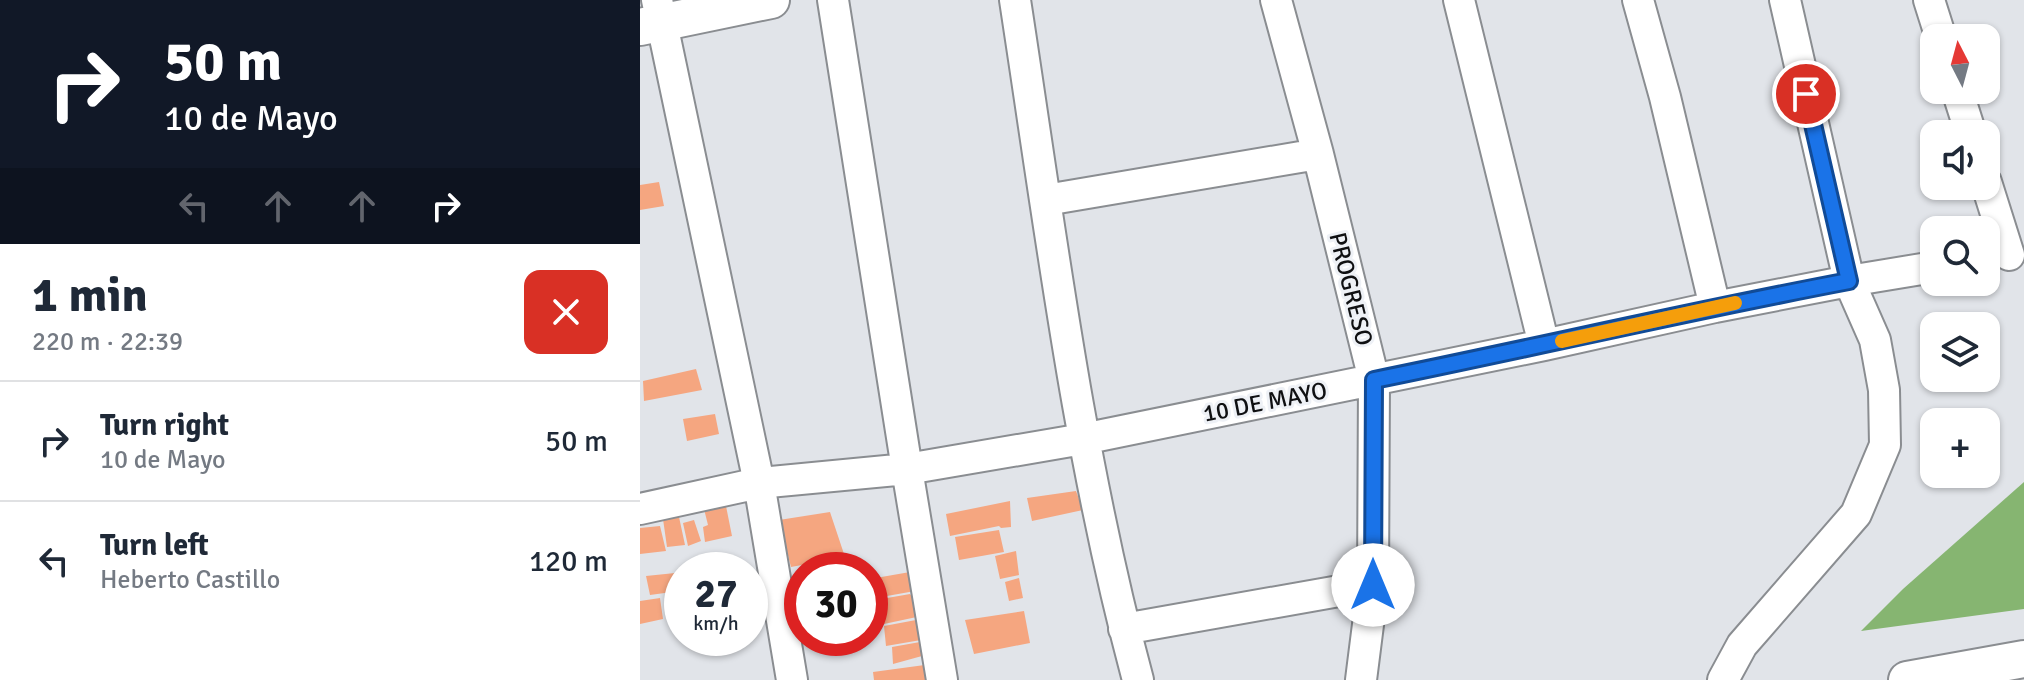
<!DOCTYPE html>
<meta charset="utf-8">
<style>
:root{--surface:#fff;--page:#f2f2f3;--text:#1f2937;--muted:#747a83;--line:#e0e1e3}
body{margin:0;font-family:Signika,sans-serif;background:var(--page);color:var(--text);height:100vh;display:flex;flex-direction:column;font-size:30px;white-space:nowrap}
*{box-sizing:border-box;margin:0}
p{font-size:26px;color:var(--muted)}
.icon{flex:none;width:44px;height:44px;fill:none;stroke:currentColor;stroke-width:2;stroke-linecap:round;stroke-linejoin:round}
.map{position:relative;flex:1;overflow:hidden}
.side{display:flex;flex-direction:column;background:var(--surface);width:640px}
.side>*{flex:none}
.banner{background:#111827;color:#fff;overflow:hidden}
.needle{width:52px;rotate:354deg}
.controls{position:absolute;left:1280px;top:24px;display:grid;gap:16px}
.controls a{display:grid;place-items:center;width:80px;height:80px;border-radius:16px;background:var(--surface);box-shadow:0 2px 6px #0004;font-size:40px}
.speed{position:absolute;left:24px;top:552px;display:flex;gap:16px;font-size:40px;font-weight:700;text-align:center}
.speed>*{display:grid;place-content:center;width:104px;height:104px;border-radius:50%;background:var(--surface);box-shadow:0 2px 6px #0004;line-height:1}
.speed small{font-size:20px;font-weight:400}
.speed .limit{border:12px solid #d22;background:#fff;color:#111}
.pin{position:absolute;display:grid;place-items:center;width:68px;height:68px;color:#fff;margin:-34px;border:4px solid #fff;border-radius:50%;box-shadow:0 2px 8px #0007}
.me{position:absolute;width:88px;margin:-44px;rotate:0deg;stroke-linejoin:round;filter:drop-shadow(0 0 6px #0008)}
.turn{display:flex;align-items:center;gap:28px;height:168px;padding:0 32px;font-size:36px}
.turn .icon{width:104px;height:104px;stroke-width:2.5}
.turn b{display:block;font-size:56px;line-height:68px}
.lanes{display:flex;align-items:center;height:76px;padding:0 32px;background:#0003;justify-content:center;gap:40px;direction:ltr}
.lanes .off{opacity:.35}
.round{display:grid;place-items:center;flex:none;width:84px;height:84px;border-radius:16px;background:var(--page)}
.summary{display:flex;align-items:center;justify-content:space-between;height:136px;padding:0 32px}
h1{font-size:48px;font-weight:700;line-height:60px}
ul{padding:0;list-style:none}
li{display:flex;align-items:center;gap:24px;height:120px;padding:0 32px;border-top:2px solid var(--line)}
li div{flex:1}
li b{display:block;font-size:30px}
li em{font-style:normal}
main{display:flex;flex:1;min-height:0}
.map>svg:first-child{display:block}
.forest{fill:#86b571}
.building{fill:#f5a680}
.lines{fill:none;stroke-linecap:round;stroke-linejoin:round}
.minor-casing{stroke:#8a8d91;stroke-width:34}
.tertiary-casing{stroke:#8a8d91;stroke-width:40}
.minor{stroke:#fff;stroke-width:30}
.tertiary{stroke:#fff;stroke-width:36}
.route-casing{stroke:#114b97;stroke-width:20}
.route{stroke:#1a73e8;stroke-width:14}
.slow{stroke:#f59e0b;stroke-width:14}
.labels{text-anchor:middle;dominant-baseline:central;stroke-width:6;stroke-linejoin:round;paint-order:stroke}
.street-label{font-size:24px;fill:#0f1012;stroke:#eef1f6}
</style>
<main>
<section class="side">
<div class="banner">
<div class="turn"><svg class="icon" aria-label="right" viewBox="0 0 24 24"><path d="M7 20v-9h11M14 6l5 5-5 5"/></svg><div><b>50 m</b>10 de Mayo</div></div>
<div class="lanes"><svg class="icon off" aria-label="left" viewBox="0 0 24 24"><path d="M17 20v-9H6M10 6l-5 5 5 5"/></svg><svg class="icon off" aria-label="ahead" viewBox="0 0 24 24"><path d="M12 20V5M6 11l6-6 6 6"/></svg><svg class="icon off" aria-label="ahead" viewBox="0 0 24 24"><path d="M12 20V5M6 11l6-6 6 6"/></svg><svg class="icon" aria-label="right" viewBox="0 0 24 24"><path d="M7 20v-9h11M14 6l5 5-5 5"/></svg></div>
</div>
<div class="summary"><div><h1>1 min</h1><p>220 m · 22:39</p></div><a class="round" style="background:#d93025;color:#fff"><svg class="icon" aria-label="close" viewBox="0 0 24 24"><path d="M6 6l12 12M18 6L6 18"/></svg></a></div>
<ul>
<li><svg class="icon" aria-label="right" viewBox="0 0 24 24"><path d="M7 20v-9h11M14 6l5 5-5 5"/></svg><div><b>Turn right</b><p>10 de Mayo</p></div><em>50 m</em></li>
<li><svg class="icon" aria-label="left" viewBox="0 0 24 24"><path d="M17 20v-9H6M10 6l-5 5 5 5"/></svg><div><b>Turn left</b><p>Heberto Castillo</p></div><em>120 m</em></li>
</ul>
</section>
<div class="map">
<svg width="1384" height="680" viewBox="0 0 1384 680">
<rect width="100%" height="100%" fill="#e1e4e9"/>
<path class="forest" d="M 1384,482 L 1384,609 L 1221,631 L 1263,589 Z"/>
<path class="building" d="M 19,182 L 24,206 L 0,210 L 0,185 Z
M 56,369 L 62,390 L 4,401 L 3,381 Z
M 75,414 L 79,434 L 47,441 L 43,419 Z
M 436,491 L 443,510 L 392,521 L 387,498 Z
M 370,501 L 371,527 L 361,528 L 359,526 L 310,536 L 306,514 Z
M 86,506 L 92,536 L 65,542 L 63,527 L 68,525 L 64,509 Z
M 190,512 L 205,557 L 151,567 L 139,520 Z
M 39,517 L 45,545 L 27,547 L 23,519 Z
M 54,520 L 61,541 L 48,546 L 43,523 Z
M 20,526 L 26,551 L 0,554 L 0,528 Z
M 359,530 L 364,552 L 319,560 L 315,537 Z
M 376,551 L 379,575 L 360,579 L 355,556 Z
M 270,572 L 275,591 L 230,599 L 230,579 Z
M 35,573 L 39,591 L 10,595 L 6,576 Z
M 379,578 L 383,598 L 369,601 L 365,582 Z
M 270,594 L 286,615 L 230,627 L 230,601 Z
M 42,595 L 42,613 L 32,616 L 30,596 Z
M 20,598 L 23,619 L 0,624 L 0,601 Z
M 384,611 L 390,643 L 334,654 L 325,620 Z
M 276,620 L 281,640 L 246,646 L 244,626 Z
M 280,642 L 282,656 L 253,664 L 252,647 Z
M 292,664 L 295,680 L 234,680 L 233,672 Z"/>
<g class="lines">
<defs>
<path id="minor" d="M 17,0 L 119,483 L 152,680
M 193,0 L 267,469 L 302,680
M 375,0 C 410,227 438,457 498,680
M 636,0 L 678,154 L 734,380 L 733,585 L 721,680
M 819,0 L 904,345
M 998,0 L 1025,97 L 1075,307
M 1289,0 L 1301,38
M 1317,90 L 1331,134
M 1346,182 L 1369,255
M 406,200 L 678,154
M 0,509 L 119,483 L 267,469 L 443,439 L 904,345 L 1075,307 L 1209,281 L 1294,267
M 484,629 L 733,585
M 1083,680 L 1102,645 L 1216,514 L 1245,445 L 1244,390 L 1235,340 L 1209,281 L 1145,0"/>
<path id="tertiary" d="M 0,27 L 131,0
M 1267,680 L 1384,659"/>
</defs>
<use href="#minor" class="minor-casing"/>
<use href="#tertiary" class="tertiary-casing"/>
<use href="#minor" class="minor"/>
<use href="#tertiary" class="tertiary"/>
</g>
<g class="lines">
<defs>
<path id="route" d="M 733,585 L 734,380 C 892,348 1050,311 1209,281 L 1166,94"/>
</defs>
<use href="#route" class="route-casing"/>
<use href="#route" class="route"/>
<path class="slow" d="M 922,341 L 1095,303"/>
</g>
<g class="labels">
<g class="street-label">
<text transform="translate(711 289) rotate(76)">PROGRESO</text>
<text transform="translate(625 402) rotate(-11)">10 DE MAYO</text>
</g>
</g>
</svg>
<div class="controls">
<a><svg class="needle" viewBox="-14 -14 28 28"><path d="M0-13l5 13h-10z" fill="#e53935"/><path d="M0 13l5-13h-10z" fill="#747a83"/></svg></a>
<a><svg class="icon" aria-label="sound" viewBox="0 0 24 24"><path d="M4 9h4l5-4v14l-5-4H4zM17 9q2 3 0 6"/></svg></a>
<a><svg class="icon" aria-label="search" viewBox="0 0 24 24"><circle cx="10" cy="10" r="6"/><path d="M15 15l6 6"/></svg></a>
<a><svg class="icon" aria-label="layers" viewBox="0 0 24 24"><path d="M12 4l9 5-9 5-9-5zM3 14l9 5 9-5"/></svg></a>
<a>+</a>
</div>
<div class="speed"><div>27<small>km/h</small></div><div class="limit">30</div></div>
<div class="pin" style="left:1166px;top:94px;background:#d93025"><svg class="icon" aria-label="arrive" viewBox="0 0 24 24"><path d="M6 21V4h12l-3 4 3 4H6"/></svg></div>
<svg class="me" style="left:733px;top:585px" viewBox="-20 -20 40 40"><circle r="19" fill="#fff"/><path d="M0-13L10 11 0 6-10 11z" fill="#1a73e8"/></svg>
</div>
</main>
